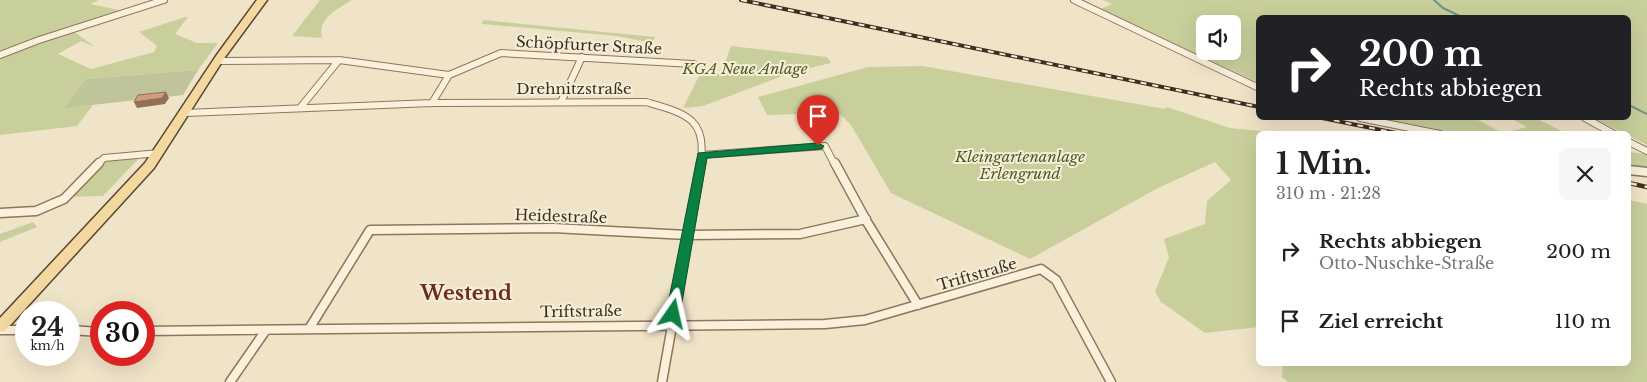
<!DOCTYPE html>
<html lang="de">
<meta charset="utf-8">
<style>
:root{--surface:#fff;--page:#f6f6f6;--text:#222;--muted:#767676}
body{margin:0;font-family:"Libre Baskerville",serif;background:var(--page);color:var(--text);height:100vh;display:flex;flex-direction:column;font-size:19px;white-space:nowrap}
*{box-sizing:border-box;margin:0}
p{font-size:16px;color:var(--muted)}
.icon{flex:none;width:28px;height:28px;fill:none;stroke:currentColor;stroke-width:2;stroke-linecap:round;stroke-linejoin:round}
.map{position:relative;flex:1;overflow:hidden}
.drawer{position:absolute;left:1256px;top:131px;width:375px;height:235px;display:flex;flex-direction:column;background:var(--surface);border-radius:8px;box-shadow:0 5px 20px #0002}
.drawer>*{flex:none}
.guide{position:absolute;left:1256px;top:15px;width:375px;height:105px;border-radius:8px;box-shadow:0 5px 20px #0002;background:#202124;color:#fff;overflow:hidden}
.fabs{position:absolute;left:1196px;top:15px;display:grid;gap:10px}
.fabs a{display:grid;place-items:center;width:45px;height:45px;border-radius:8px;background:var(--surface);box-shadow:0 5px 20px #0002;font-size:25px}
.speed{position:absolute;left:15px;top:301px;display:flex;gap:10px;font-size:25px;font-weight:700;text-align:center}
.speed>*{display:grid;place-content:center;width:65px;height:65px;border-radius:50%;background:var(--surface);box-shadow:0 5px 20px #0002;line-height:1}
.speed small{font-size:12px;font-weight:400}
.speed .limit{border:8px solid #d22;background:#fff;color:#111}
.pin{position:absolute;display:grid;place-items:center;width:42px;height:42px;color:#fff;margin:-51px -21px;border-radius:50% 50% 50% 0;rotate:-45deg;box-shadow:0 0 5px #0007}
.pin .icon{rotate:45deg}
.me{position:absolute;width:55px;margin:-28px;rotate:11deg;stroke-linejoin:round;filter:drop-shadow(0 0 4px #0008)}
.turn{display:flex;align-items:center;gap:18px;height:105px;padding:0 20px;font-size:22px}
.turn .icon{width:65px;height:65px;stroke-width:2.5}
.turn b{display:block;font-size:35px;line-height:42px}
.round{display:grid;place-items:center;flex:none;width:52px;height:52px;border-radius:8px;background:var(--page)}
.head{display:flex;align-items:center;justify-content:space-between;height:85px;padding:0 20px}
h1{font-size:30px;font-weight:800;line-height:38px}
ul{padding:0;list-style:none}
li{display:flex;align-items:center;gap:15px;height:70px;padding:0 20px}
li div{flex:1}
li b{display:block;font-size:19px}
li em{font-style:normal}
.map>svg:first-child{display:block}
.green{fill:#c9cf9b;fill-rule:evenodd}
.cemetery{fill:#bfc49a}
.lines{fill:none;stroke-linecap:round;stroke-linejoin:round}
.stream{stroke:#6f938a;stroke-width:2}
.street-far1-casing{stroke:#8d765c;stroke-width:8}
.street-casing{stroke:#8d765c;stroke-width:11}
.primary-casing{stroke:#5b4430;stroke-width:3}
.street-far1{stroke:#faf1dc;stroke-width:6}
.street{stroke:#faf1dc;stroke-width:8}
.primary{fill:#f3d9a0;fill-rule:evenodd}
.rail-far1-casing{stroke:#3d2e20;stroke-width:4}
.rail-casing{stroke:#3d2e20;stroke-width:4.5}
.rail-far1{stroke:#f7eed8;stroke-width:2;stroke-dasharray:6;stroke-linecap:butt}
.rail{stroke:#f7eed8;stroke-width:2.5;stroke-dasharray:8;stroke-linecap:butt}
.shaded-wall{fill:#916f58}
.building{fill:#cf9f7d;stroke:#916f58}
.route{fill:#0b8043;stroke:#07532c}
.labels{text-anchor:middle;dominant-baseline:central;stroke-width:4;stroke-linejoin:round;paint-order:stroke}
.street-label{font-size:15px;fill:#3d2e20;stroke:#f7eed8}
.park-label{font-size:15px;font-style:italic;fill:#4d5a26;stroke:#f7eed8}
.district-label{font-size:20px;font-weight:bold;fill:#6b2e1e;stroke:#f7eed8}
</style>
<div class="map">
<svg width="1647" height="382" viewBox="0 0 1647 382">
<rect width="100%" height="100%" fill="#f0e4c8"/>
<path class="green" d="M 0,0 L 99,0 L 91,4 L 123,11 L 73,31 L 95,47 L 81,41 L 58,54 L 91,69 L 154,52 L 157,46 L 139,32 L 185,17 L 188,17 L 175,34 L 197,43 L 218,43 L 198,70 L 86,79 L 65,107 L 93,105 L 77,126 L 0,135 Z
M 320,0 L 352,0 C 338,9 317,18 322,38 L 292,36 Z
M 1103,0 L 1647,0 L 1647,145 L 1597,120 L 1582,118 L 1629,118 L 1629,18 L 1259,18 L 1259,83 L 1100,9 L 1112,4 ZM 1205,24 L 1232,24 L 1232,51 L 1205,51 Z
M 483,20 L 655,37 L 654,40 L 648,42 L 617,36 L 482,24 Z
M 731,46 L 827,57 L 831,63 L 793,72 L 703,106 L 683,108 L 701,72 L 721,74 Z
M 923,66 L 1165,109 L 1167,107 L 1230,128 L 1293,134 L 1259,134 L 1259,327 L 1205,333 L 1161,302 L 1155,292 L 1169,257 L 1164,239 L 1205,224 L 1207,201 L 1231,180 L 1215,162 L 1158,188 L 1030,259 L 891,193 L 851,125 L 839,113 L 767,115 L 758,97 L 868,67 Z
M 1381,118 L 1474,118 L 1503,133 L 1527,127 L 1510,118 L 1535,118 L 1568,134 L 1460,134 Z
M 1629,152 L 1647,154 L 1647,168 L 1629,166 Z
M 142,155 L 103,196 L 68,197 L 108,159 Z
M 1629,200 L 1647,204 L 1647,382 L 1288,382 L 1282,377 L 1283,364 L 1629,364 Z
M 33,222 L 37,227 L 0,242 L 0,234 Z"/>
<path class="cemetery" d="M 198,70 L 183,95 L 64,108 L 86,79 Z"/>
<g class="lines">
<path class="stream" d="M 1434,0 L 1443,8 L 1464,18
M 1629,105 L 1647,114"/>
<defs>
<path id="street-far1" d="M 1074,0 L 1259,88
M 0,55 L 39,40 L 164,0
M 218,61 L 339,60 L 449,75 L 501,53 L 693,64
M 561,102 L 582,57
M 432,103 L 449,75
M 300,108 L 339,60
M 185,113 L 432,103 L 646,102 C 684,113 709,118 700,165
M 1360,118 L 1440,134
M 1585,118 L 1614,134
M 1629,142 L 1647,151
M 702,155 L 825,146 L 835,165
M 97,165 L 104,158 L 159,153"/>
<path id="street" d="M 835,163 L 867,222 L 918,305
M 1629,170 L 1647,172
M 0,213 L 36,211 L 64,199 L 99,163
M 309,329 L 370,230 L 553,228 L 687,235 L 800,234 L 866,219
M 0,330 L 26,330
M 69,330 L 101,332
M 144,331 L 825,324 L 865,320 L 1041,269 L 1056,280 L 1111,382
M 230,382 L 266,330
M 662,382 L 701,163"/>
<path id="primary" d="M 257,0 L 267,0 L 225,57 L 154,168 L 5,331 L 0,332 L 0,318 L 145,163 L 216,56 Z"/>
</defs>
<use href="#street-far1" class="street-far1-casing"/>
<use href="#street" class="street-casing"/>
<use href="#primary" class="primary-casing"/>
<use href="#street-far1" class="street-far1"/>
<use href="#street" class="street"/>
<use href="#primary" class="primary"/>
<defs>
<path id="rail-far1" d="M 741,0 L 1259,107
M 1322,118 L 1401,134"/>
<path id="rail" d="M 1629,183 L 1647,187"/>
</defs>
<use href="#rail-far1" class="rail-far1-casing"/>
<use href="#rail" class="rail-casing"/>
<use href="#rail-far1" class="rail-far1"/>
<use href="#rail" class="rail"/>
</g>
<path class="shaded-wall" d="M 166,92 L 169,98 L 165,104 L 137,108 L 134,102 Z"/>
<path class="building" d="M 166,92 L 162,98 L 134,102 L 138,95 Z"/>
<path class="route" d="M 818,143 L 824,146 L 822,149 L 707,158 L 680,314 L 673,319 L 668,318 L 666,314 L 698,153 Z"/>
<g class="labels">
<g class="street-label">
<text transform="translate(589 45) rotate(3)">Schöpfurter Straße</text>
<text x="574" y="88">Drehnitzstraße</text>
<text transform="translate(561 216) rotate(2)">Heidestraße</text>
<text transform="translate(977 274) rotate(-16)">Triftstraße</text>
<text transform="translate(581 311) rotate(-1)">Triftstraße</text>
</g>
<g class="park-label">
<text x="745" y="68">KGA Neue Anlage</text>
<text x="1020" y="156">Kleingartenanlage<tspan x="1020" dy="17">Erlengrund</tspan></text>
</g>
<g class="district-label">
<text x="466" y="293">Westend</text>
</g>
</g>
</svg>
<div class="fabs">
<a><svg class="icon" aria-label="sound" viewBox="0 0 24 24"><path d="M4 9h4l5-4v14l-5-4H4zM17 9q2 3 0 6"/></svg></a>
</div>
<div class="speed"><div>24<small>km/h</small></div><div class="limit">30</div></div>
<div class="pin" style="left:818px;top:146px;background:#d93025"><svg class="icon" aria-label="arrive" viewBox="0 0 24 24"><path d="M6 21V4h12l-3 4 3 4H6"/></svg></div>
<svg class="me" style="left:673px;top:314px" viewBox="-20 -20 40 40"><path d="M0-17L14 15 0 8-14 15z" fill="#0b8043" stroke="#fff" stroke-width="4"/></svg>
<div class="guide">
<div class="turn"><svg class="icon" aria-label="right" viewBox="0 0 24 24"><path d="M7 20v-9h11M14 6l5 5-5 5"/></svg><div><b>200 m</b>Rechts abbiegen</div></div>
</div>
<section class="drawer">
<div class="head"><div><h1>1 Min.</h1><p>310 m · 21:28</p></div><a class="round"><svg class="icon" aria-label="close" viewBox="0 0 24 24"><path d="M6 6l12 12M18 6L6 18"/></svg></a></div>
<ul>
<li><svg class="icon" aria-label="right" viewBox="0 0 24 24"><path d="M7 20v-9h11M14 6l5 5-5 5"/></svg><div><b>Rechts abbiegen</b><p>Otto-Nuschke-Straße</p></div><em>200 m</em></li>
<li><svg class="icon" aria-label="arrive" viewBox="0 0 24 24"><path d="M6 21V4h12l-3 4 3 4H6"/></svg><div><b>Ziel erreicht</b></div><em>110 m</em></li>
</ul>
</section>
</div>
